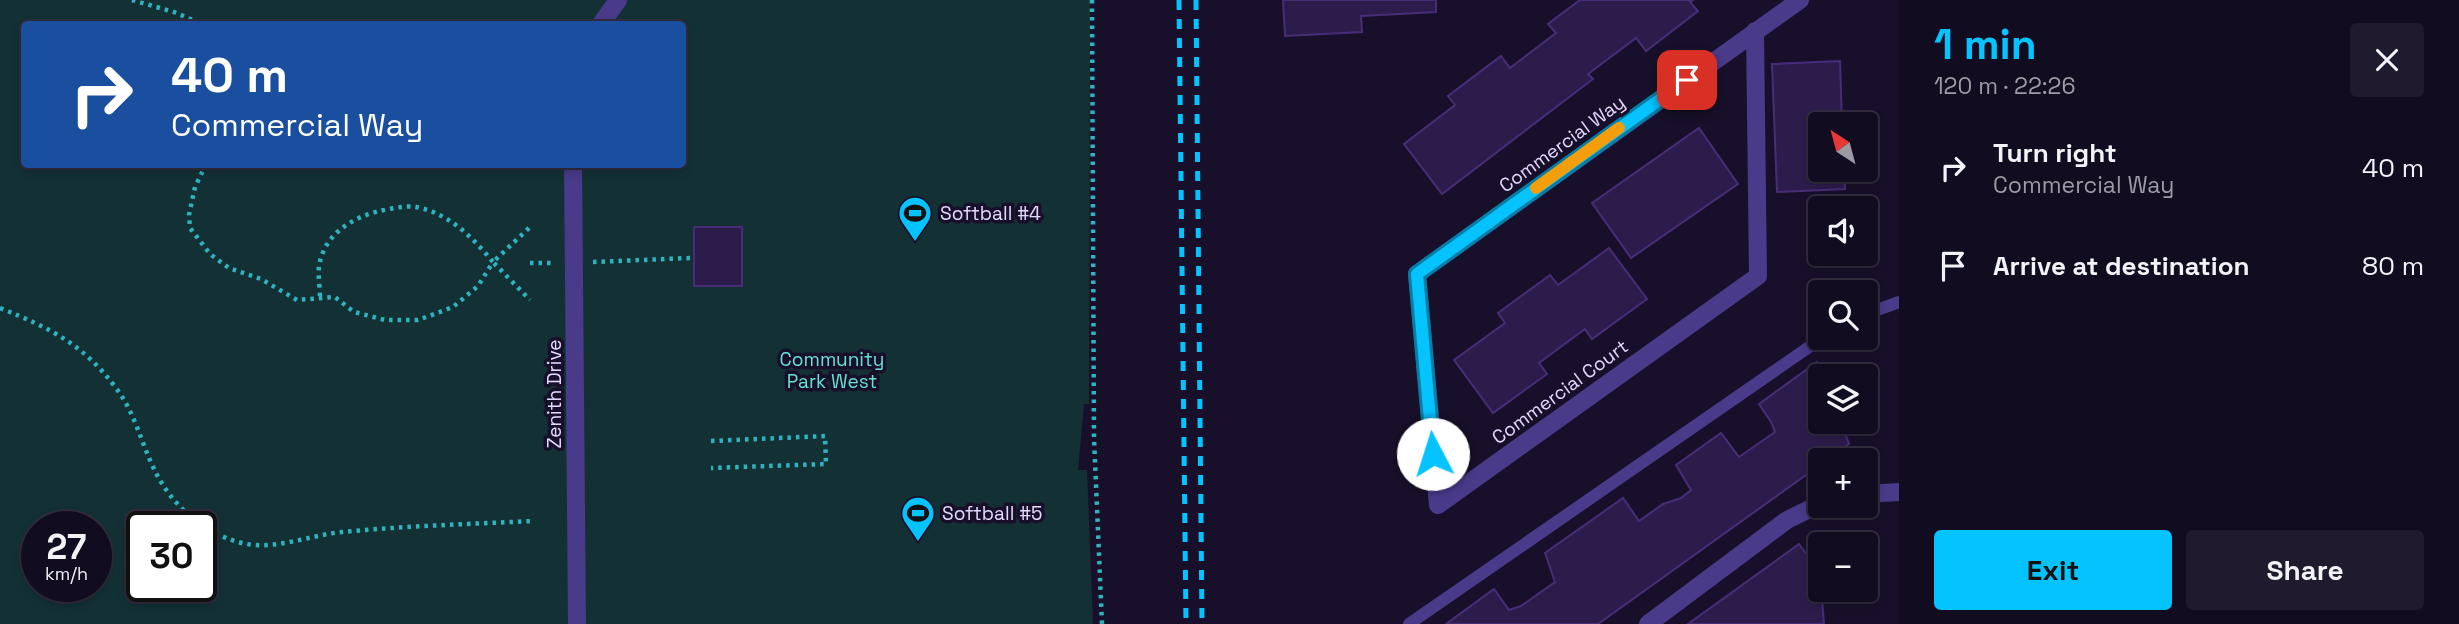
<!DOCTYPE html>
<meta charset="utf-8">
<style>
:root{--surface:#120c20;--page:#1f1a2d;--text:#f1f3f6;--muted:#9c9ba5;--line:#312c3e;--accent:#05c3ff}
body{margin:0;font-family:"Space Grotesk",sans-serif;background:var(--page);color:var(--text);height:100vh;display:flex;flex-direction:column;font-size:26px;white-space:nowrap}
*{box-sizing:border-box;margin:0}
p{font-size:23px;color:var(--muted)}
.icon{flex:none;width:38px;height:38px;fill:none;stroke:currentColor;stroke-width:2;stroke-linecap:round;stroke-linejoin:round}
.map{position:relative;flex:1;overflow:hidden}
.drawer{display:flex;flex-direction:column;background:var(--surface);width:560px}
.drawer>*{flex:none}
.guide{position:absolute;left:21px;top:21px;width:665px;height:147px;border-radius:7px;box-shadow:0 4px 10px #0003,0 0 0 2px var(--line);background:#1a4fa0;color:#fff;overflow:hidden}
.needle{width:46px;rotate:324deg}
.buttons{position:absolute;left:1808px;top:112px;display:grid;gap:14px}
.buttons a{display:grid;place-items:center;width:70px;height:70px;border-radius:7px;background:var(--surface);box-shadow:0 4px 10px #0003,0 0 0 2px var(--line);font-size:35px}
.speed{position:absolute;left:21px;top:511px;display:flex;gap:14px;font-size:35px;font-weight:700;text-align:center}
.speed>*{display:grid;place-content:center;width:91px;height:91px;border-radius:50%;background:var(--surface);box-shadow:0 4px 10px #0003,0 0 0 2px var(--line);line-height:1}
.speed small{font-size:18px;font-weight:400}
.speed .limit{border:4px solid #111;border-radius:10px;background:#fff;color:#111}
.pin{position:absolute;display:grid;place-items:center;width:60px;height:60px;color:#fff;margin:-30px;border-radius:14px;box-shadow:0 4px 10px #0006}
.me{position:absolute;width:77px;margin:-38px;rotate:355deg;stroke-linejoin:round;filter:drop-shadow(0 0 5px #0008)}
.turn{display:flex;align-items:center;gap:24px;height:147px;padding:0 35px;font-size:32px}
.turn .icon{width:91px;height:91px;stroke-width:2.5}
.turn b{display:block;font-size:49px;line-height:60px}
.round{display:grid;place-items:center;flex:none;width:74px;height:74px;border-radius:7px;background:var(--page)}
.head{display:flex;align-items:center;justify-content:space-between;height:119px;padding:0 35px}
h1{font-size:42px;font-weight:800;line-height:52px;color:var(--accent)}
.button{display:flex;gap:14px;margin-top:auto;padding:14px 35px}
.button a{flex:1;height:80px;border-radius:7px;background:var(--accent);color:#111;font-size:28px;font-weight:800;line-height:80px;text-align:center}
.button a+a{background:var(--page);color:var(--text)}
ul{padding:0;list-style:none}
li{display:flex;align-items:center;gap:21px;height:98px;padding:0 35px}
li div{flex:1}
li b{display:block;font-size:26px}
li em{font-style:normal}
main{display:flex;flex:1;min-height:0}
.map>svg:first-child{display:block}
.green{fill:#133135;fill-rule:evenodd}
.building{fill:#2c1c4c;stroke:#472d78;stroke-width:2}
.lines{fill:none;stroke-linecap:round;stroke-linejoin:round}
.path{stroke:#2eb3bf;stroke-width:4.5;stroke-dasharray:3.5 5;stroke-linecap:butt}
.lane{stroke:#493a8a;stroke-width:12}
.street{stroke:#493a8a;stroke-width:18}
.rail{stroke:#05c3ff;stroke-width:5;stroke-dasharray:10 9;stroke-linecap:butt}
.route-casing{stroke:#037fa6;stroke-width:18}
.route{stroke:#05c3ff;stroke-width:12}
.slow{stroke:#f59e0b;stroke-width:12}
.labels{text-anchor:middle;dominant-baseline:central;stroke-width:7;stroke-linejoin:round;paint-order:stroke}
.street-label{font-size:19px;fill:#e3d9ff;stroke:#18102a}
.poi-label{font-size:19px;fill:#e3d9ff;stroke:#18102a;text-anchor:start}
.park-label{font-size:19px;fill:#62e3d4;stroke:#18102a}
</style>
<main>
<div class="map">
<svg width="1899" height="624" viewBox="0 0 1899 624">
<rect width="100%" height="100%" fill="#18102a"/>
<path class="green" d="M 0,0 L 1090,0 L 1089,404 L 1084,404 L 1078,470 L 1087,470 L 1093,624 L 0,624 ZM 24,24 L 682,24 L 682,164 L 24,164 ZM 37,527 L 96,527 L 96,586 L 37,586 ZM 142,527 L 201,527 L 201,586 L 142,586 Z"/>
<path class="building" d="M 1283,0 L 1436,0 L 1436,12 L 1361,16 L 1362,32 L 1285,36 Z
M 1580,0 L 1693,0 L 1690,2 L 1698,11 L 1646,51 L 1636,38 L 1588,74 L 1593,79 L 1442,194 L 1404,144 L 1455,105 L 1448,96 L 1501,56 L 1510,68 L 1556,33 L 1548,24 Z
M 1840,61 L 1842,124 L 1820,124 L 1820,170 L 1844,170 L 1845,189 L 1777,192 L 1772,64 Z
M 1699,128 L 1738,184 L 1631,258 L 1592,203 Z
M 694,227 L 742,227 L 742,286 L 694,286 Z
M 1609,248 L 1647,299 L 1592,339 L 1585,329 L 1539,363 L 1547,374 L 1493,413 L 1454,360 L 1505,323 L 1498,313 L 1550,275 L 1558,285 Z
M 1817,362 L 1825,376 L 1820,376 L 1820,422 L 1841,422 L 1849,444 L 1827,460 L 1820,460 L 1820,465 L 1598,624 L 1446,624 L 1494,589 L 1509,610 L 1521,606 L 1555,582 L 1545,553 L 1623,498 L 1639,521 L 1663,504 L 1681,498 L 1691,490 L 1676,465 L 1721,433 L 1739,457 L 1775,432 L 1771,422 L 1759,404 Z
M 1799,544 L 1820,572 L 1824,624 L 1688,624 Z"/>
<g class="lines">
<path class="path" d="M 132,0 L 174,12 L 202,24
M 1092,0 L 1094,438 L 1102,624
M 206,164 L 195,187 L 189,215 L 190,228 L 210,254 L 229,268 L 261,279 L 297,300 L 335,297 L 354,312 L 385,320 L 418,320 L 453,307 L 478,286 L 493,262 C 473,238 449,213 416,207 C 405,205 390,209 379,211 C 351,218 324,235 319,266 C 318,276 320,288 320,298
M 529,228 L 493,262 L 530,300
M 593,262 L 690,258
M 530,263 L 553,263
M 0,308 C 50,328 83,344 116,388 C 136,414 142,447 157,475 C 175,508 205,534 242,543 C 273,551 310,535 342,532 C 405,526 470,524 533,521
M 711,441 L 825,436 L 826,464 L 711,468"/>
<path class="lane" d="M 1866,314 L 1899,302
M 1409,624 L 1822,338"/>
<path class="street" d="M 601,24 L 618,0
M 573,164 L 577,624
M 1866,494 L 1899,492
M 1438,505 L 1417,274 L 1800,0
M 1438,505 L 1758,276 L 1755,31
M 1648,624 L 1787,520 L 1820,504"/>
<path class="rail" d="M 1179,0 L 1186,624
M 1196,0 L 1202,624"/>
</g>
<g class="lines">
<defs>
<path id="route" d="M 1433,454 L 1417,274 L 1687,80"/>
</defs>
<use href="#route" class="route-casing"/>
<use href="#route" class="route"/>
<path class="slow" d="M 1536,188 L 1619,128"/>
</g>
<defs>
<symbol id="stadium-pin" viewBox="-11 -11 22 30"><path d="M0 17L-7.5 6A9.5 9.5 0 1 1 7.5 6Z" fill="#05c3ff" stroke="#18102a"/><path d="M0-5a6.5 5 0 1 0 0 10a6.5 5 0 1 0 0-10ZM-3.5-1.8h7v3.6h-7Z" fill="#111"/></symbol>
</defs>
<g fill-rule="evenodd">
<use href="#stadium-pin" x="896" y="194" width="38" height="52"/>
<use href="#stadium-pin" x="899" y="494" width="38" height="52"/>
</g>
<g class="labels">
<g class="street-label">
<text transform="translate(1562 144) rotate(-36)">Commercial Way</text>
<text transform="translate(1560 392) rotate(-36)">Commercial Court</text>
<text transform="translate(554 394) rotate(-90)">Zenith Drive</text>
</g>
<g class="poi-label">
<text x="940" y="213">Softball #4</text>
<text x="942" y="513">Softball #5</text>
</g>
<g class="park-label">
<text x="832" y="359">Community<tspan x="832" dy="22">Park West</tspan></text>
</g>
</g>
</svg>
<div class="buttons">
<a><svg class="needle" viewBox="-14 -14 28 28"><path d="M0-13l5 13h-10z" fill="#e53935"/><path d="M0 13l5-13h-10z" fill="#9c9ba5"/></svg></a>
<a><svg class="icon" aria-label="sound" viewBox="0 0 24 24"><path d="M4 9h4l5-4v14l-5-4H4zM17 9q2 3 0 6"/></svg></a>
<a><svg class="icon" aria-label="search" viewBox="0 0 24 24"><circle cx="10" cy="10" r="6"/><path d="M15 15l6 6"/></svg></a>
<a><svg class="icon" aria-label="layers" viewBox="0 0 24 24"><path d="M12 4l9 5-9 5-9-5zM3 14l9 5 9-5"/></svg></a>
<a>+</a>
<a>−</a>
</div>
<div class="speed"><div>27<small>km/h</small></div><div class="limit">30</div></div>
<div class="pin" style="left:1687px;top:80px;background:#d93025"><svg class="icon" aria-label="arrive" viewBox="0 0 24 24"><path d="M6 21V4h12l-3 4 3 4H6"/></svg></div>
<svg class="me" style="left:1433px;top:454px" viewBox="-20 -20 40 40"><circle r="19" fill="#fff"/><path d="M0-13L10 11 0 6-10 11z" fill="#05c3ff"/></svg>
<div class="guide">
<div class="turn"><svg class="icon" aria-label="right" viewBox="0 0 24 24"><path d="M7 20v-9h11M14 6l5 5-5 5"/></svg><div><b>40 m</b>Commercial Way</div></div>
</div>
</div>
<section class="drawer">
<div class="head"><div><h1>1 min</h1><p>120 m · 22:26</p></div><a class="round"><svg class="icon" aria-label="close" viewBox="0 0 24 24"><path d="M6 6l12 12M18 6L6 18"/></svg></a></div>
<ul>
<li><svg class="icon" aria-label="right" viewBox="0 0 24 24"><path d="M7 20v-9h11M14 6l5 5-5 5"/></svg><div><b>Turn right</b><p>Commercial Way</p></div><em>40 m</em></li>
<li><svg class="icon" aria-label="arrive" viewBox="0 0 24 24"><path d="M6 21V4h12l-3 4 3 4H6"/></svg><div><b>Arrive at destination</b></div><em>80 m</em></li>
</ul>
<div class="button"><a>Exit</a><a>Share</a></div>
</section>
</main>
